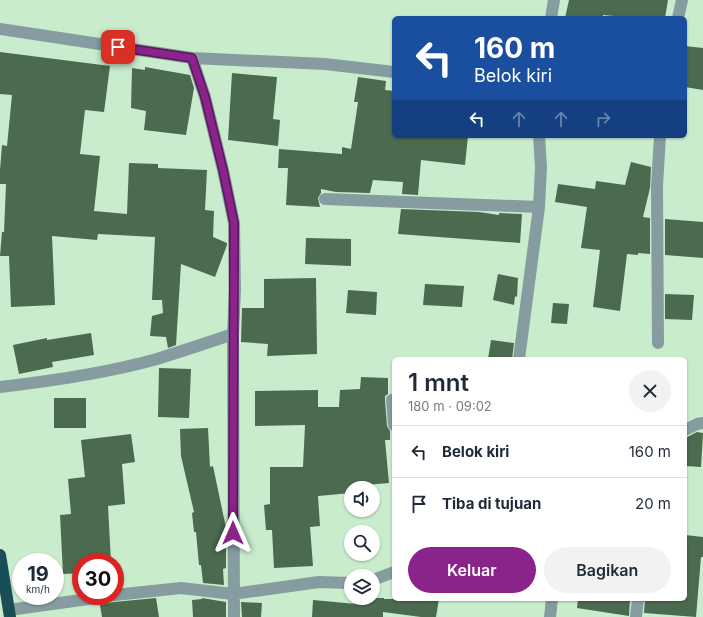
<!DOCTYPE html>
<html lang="id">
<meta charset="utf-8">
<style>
:root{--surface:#fff;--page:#f2f2f3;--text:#1f2937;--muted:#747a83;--line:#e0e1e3;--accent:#8a238a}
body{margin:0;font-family:Inter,sans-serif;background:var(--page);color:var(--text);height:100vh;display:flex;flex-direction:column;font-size:15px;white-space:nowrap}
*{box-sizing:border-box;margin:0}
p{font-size:13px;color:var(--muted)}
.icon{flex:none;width:22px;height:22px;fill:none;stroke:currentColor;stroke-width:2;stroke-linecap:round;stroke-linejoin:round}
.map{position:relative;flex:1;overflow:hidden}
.panel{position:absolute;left:392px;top:357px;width:295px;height:244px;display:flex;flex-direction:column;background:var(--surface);border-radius:6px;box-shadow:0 1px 3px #0004}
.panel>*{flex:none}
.top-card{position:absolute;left:392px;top:16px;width:295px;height:122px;border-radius:6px;box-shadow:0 1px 3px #0004;background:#1a4fa0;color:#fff;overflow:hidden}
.tools{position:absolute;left:344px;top:481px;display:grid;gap:8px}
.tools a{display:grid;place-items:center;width:36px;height:36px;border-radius:50%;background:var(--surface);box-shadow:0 1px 3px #0004;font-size:20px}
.speed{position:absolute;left:12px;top:553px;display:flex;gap:8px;font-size:20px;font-weight:700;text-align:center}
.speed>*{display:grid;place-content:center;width:52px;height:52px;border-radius:50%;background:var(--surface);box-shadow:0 1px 3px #0004;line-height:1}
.speed small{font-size:10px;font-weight:400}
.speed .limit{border:6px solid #d22;background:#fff;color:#111}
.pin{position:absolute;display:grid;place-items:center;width:34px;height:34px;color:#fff;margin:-17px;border-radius:8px;box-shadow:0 2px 6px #0006}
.me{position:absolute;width:44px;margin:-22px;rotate:0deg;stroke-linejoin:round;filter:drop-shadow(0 0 3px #0008)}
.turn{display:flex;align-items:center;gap:14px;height:84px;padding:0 16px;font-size:18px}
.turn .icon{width:52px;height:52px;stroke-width:2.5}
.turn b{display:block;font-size:28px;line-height:34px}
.lanes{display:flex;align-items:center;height:38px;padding:0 16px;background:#0003;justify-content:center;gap:20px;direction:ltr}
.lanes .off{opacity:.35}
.round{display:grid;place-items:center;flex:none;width:42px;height:42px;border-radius:21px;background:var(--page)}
.head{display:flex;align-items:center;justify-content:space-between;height:68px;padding:0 16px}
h1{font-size:24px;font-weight:600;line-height:30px}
.action{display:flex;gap:8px;margin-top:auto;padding:8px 16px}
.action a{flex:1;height:46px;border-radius:24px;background:var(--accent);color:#fff;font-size:16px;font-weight:600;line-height:46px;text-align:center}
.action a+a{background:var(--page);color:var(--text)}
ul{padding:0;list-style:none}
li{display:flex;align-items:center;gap:12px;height:52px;padding:0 16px;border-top:1px solid var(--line)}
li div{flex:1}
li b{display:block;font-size:15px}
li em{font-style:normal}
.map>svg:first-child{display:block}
.building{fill:#4b6a4f}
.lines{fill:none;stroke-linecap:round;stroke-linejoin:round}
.minor{stroke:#869ca0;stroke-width:12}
.highway{stroke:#194e56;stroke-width:12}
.route-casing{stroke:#5a175a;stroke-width:10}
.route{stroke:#8a238a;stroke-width:7}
</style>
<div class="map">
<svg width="703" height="617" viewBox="0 0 703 617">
<rect width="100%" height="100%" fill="#c9eccd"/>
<path class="building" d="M 569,0 L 668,0 L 665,18 L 636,18 L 603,15 L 603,18 L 565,18 Z
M 685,46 L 703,48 L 703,90 L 685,87 Z
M 0,52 L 110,66 L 104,112 L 85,110 L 80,154 L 100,156 L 94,211 L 127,214 L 129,163 L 158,164 L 158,168 L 207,170 L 205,210 L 214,211 L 213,237 L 227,243 L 227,245 L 215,277 L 181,264 L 176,345 L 168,348 L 166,337 L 150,336 L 152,316 L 163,313 L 162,300 L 152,300 L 155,237 L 98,234 L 97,240 L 52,236 L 55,305 L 11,307 L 9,256 L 0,256 L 2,232 L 4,232 L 6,184 L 0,184 L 0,170 L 2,145 L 7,146 L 12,95 L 0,94 Z
M 145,67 L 190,75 L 194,88 L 186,135 L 144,130 L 146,111 L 131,108 L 132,68 L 145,70 Z
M 232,73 L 277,77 L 273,119 L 280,120 L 278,146 L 228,140 Z
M 358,77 L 386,81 L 385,90 L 394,91 L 394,136 L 468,136 L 465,165 L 421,160 L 418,195 L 402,194 L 403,182 L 373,180 L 370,193 L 336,192 L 321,189 L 321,193 L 318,198 L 320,207 L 286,205 L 288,168 L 278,168 L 279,149 L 342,154 L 342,147 L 351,149 L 358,102 L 354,102 Z
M 631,162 L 651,167 L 650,188 L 643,217 L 650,218 L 650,254 L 638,253 L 638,255 L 627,254 L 620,311 L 593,307 L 600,250 L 581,248 L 587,207 L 555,202 L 558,184 L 595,189 L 596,181 L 625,185 Z
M 401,209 L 479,212 L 499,215 L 499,213 L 522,214 L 520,243 L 398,234 Z
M 665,219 L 703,222 L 703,258 L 665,255 Z
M 306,238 L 351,239 L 351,266 L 305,264 Z
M 498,274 L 518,278 L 517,297 L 515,296 L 514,305 L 493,300 Z
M 316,278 L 317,354 L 267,356 L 268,344 L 241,342 L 242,308 L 264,308 L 264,279 Z
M 425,284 L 464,286 L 462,307 L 423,305 Z
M 348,290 L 377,292 L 376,315 L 346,313 Z
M 665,294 L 694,295 L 692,320 L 665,319 Z
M 553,303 L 569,304 L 567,324 L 551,323 Z
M 91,333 L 94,355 L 52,362 L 53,367 L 19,374 L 13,345 L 47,338 L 47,340 Z
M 491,340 L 514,343 L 512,359 L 488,359 Z
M 159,368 L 191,369 L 189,418 L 158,417 Z
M 361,377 L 388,378 L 388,394 L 385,396 L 385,401 L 387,426 L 390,431 L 390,440 L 385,440 L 389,483 L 365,485 L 365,488 L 351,488 L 351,493 L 318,496 L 320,526 L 310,527 L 313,566 L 274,568 L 272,530 L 266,530 L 264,505 L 270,504 L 270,467 L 303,467 L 305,425 L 255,426 L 255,391 L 318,390 L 318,407 L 339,407 L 340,390 L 360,389 Z
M 54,398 L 86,398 L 86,428 L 54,428 Z
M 208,428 L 210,467 L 213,466 L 226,528 L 226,568 L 223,569 L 224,585 L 203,583 L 201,565 L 199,565 L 196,532 L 194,532 L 192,513 L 194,512 L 181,456 L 180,429 Z
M 697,432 L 703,433 L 701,467 L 685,466 L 687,437 Z
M 131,434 L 135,462 L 122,464 L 125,504 L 108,506 L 111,562 L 81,562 L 81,573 L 63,574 L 60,515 L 71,514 L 68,479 L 85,477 L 81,440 Z
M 685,535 L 703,537 L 703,557 L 701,557 L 696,617 L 644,613 L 645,599 L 685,599 Z
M 156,598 L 159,617 L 102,617 L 100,605 L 114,602 Z
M 202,598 L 226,602 L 226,617 L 193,617 L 192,600 L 202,599 Z
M 356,598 L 384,598 L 384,599 L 439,599 L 436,617 L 421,617 L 383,612 L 383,617 L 312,617 L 313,600 L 356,604 Z
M 578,599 L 630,599 L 629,616 L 577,608 Z
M 241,602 L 262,603 L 261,617 L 242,617 Z"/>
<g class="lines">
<path class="minor" d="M 551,18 L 554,0
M 678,18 L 682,0
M 0,29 L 192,58 L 325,64 L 394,72
M 192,58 L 205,97 L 223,170 L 234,223 L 235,290 L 233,334 L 234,617
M 325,199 L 539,207
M 658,343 L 657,186 L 660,136
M 519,359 L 539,207 L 541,167 L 539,136
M 0,387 C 52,381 107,373 157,359 C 182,351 207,343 233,334
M 392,400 L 394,425
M 685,430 L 697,424 L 703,423
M 373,580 L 394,572
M 115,595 L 181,588 L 233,594 L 319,582 L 351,583
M 9,610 L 110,596
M 550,617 L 552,599
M 636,617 L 638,599"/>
<path class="highway" d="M 0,555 L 10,617"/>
</g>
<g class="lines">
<defs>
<path id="route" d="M 118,47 L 192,58 L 205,97 L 223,170 L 234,223 L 233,533"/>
</defs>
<use href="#route" class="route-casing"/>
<use href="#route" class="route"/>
</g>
</svg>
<div class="tools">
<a><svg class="icon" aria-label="sound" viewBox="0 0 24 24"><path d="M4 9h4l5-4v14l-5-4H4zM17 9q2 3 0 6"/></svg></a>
<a><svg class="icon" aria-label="search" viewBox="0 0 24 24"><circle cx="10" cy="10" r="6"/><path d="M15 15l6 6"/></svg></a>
<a><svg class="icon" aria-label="layers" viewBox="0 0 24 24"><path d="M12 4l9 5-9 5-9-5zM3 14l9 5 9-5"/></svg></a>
</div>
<div class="speed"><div>19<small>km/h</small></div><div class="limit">30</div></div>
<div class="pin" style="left:118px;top:47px;background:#d93025"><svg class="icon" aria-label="arrive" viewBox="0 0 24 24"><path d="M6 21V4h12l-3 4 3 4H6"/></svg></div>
<svg class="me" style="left:233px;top:533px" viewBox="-20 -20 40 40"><path d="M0-17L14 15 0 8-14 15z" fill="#8a238a" stroke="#fff" stroke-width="4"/></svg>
<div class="top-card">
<div class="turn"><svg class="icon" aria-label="left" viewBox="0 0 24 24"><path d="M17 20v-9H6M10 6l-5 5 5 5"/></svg><div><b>160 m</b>Belok kiri</div></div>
<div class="lanes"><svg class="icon" aria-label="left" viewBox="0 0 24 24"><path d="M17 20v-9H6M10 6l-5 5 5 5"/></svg><svg class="icon off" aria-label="ahead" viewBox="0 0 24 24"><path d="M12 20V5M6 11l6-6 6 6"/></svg><svg class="icon off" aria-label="ahead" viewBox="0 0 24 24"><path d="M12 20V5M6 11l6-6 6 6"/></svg><svg class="icon off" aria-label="right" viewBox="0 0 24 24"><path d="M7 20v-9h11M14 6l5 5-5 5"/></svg></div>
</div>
<section class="panel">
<div class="head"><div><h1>1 mnt</h1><p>180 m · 09:02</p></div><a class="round"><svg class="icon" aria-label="close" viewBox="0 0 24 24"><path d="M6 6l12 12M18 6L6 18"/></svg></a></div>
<ul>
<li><svg class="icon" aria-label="left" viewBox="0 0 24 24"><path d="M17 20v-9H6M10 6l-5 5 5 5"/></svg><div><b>Belok kiri</b></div><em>160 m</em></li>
<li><svg class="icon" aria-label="arrive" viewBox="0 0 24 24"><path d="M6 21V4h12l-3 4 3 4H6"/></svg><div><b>Tiba di tujuan</b></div><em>20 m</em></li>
</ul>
<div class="action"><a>Keluar</a><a>Bagikan</a></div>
</section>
</div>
